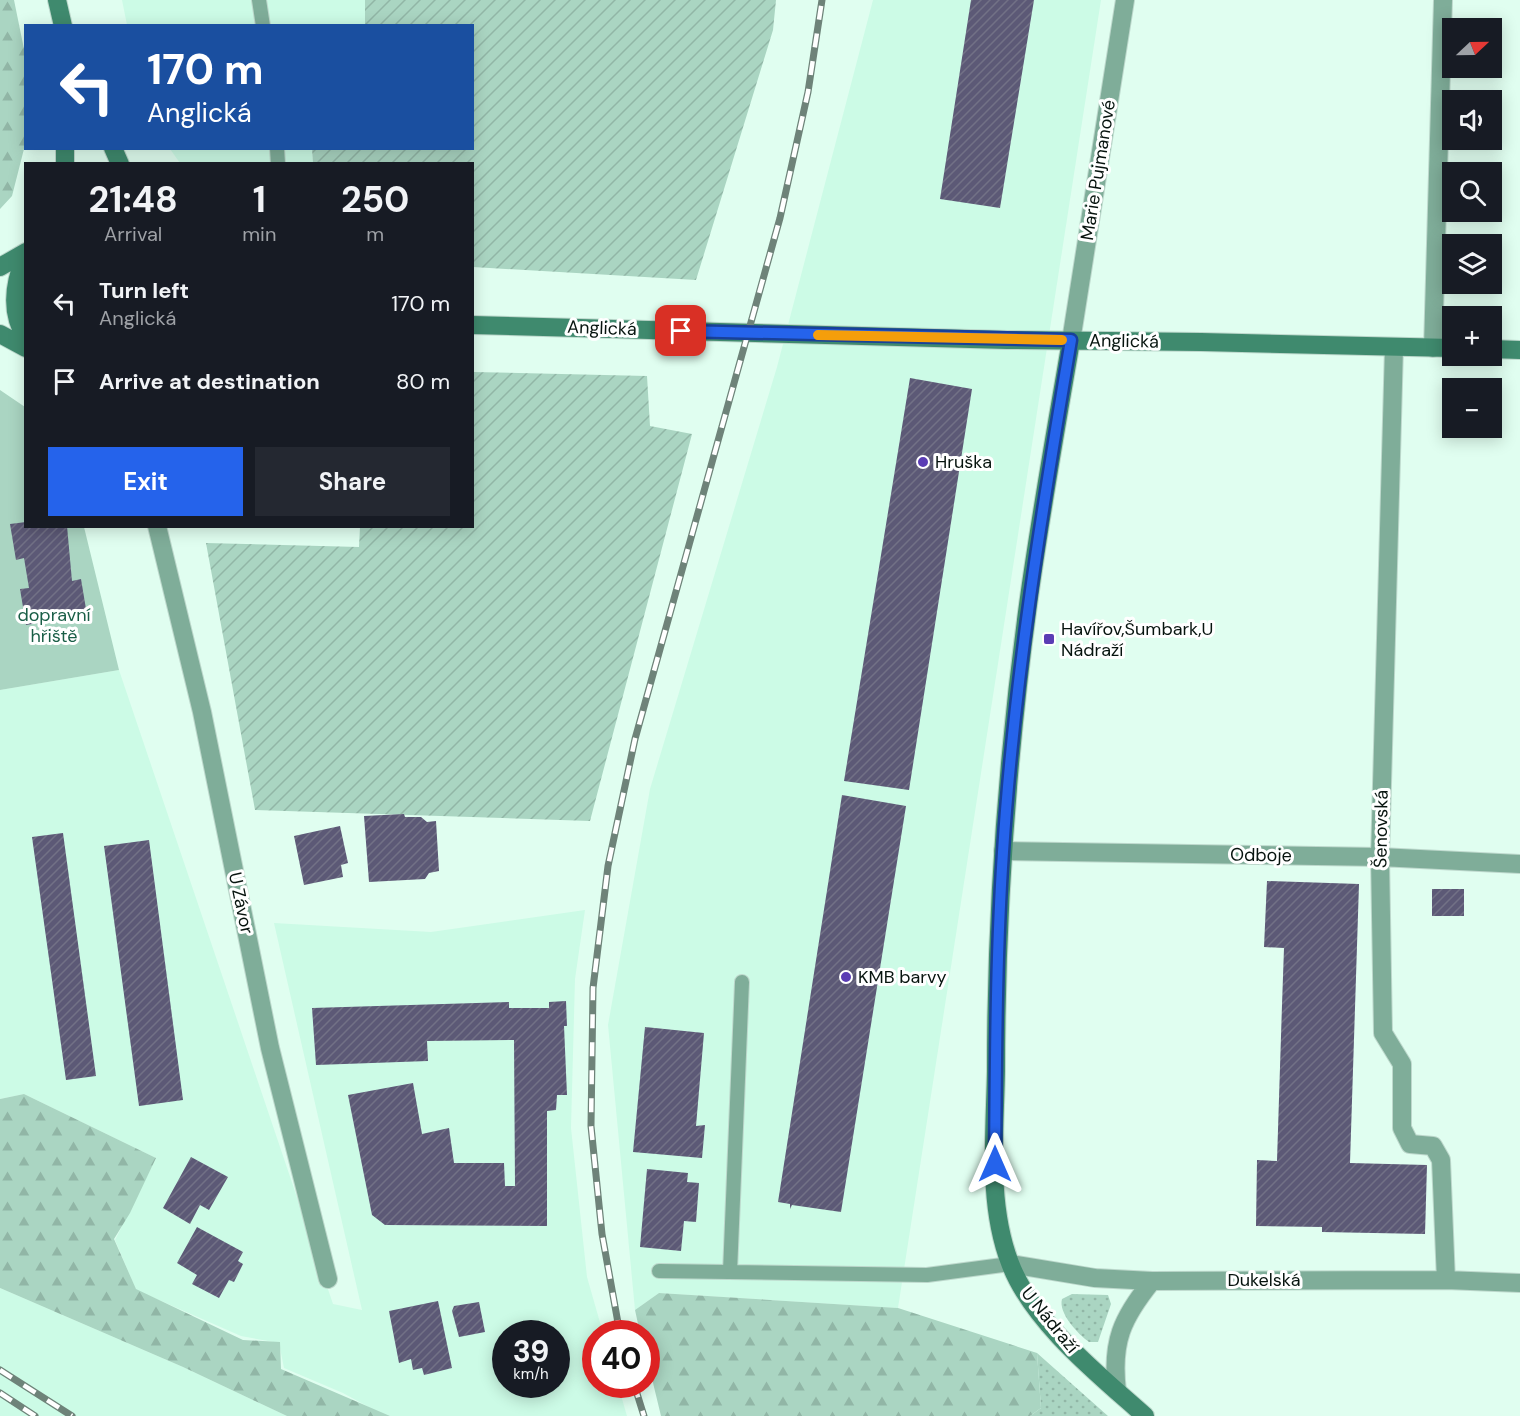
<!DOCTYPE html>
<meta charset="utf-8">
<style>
:root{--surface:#171b24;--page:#242831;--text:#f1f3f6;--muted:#9ea1a6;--accent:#2563eb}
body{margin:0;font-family:"DM Sans",sans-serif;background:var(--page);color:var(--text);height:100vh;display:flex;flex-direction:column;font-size:22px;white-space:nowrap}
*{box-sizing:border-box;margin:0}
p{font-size:20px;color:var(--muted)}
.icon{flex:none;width:33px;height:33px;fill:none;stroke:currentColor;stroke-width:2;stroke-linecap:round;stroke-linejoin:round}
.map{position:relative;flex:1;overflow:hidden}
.side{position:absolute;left:24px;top:162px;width:450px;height:366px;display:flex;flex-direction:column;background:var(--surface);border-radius:0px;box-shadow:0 3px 15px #0003}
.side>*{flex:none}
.guide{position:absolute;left:24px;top:24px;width:450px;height:126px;border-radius:0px;box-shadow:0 3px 15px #0003;background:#1a4fa0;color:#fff;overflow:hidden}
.needle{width:39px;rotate:68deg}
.tools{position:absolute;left:1442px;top:18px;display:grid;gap:12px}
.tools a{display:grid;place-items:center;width:60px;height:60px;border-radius:0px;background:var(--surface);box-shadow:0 3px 15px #0003;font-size:30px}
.speed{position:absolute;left:492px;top:1320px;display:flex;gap:12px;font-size:30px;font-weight:700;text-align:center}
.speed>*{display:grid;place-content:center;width:78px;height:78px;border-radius:50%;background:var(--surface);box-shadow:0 3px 15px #0003;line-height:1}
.speed small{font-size:15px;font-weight:400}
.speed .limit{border:9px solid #d22;background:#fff;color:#111}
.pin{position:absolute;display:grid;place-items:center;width:51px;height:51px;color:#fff;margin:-26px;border-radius:12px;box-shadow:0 3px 9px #0006}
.me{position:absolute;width:66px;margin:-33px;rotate:0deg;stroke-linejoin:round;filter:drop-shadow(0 0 4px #0008)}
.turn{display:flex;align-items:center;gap:21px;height:126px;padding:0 24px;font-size:27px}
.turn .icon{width:78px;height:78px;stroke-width:2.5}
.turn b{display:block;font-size:42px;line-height:51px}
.eta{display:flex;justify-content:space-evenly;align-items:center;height:102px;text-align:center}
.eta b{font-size:36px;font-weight:700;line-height:42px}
.button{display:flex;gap:12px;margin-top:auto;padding:12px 24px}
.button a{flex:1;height:69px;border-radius:0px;background:var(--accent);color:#fff;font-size:24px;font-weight:700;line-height:69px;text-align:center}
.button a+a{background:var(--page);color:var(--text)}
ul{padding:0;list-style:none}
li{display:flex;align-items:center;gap:18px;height:78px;padding:0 24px}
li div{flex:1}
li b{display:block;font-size:22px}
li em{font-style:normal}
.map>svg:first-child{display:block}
.built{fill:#ccfbe6;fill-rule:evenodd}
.grass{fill:url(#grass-dots)}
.forest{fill:url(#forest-firs)}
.park{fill:#aad5c2}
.garden{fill:url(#garden-furrows)}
.building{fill:url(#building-hatch)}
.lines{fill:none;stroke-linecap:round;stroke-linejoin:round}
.lane-casing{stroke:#bdd8cc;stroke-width:16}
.street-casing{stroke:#bdd8cc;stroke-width:20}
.secondary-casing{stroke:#bdd8cc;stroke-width:20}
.lane{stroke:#7fad99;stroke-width:14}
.street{stroke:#7fad99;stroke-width:18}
.secondary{stroke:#3f8a6e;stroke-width:18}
.rail-casing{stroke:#6e8379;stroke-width:7}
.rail{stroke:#fff;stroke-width:4.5;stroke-dasharray:14;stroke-linecap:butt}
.route-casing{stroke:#184099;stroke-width:15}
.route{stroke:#2563eb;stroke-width:10}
.slow{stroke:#f59e0b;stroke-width:10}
.poi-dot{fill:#5a3cb4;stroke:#fff;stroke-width:2}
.labels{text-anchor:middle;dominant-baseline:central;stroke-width:6;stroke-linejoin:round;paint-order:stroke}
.street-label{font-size:18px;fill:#06130e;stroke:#fff}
.poi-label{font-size:18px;fill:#06130e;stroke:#fff;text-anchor:start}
.park-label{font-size:18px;fill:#195e46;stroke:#fff}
</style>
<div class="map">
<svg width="1520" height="1416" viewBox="0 0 1520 1416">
<defs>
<pattern id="grass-dots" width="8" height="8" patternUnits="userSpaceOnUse" patternTransform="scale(1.5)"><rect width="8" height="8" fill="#aad5c2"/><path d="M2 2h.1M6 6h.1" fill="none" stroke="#91b6a6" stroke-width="1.8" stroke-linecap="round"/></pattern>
<pattern id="forest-firs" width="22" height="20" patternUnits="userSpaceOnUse" patternTransform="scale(1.5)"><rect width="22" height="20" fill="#aad5c2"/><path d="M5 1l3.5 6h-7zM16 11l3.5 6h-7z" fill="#91b6a6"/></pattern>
<pattern id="garden-furrows" width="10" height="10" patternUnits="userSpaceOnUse" patternTransform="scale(1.5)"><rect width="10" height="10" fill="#aad5c2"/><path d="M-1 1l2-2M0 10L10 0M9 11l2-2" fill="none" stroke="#91b6a6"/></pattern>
<pattern id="building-hatch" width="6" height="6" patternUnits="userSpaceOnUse" patternTransform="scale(1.5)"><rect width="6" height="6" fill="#5c5976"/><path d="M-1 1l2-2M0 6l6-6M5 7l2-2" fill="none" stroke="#727186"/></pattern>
</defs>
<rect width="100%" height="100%" fill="#e0fef0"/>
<path class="built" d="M 122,0 L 365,0 L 365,25 L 127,25 Z
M 873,0 L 1101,0 L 898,1308 L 659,1293 L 635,1310 L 608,1025 L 650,789 L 777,367 Z
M 170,149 L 312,149 L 313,163 L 180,163 Z
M 119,670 L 333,1304 L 362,1310 L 274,923 L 431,932 L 585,910 L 575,979 L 571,1128 L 587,1277 L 603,1333 L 596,1334 L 596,1384 L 618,1385 L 627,1416 L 385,1416 L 343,1393 L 284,1368 L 279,1343 L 241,1336 L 136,1290 L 115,1240 L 156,1158 L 24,1094 L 0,1099 L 0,690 ZM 506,1334 L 556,1334 L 556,1384 L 506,1384 Z
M 0,1288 L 183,1367 L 287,1416 L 0,1416 Z"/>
<path class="grass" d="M 1072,1294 L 1108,1295 L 1111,1304 L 1098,1342 L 1089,1342 C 1078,1334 1058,1313 1062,1299 Z
M 1037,1353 L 1108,1416 L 1030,1416 L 1041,1408 Z"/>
<path class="forest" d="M 0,0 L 14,0 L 25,54 L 25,145 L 12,196 L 0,209 Z
M 24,1094 L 156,1158 L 130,1213 L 114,1239 L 136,1289 L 243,1340 L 280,1342 L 281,1369 L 390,1416 L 287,1416 L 183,1367 L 0,1288 L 0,1099 Z
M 659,1293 L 898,1308 L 1037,1353 L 1041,1408 L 1030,1416 L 661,1416 L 647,1358 L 646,1334 L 640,1333 L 635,1310 Z"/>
<path class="park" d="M 0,390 L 25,407 L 26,526 L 84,527 L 119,670 L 0,690 Z"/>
<path class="garden" d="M 365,0 L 776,0 L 773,30 L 696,280 L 473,267 L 472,164 L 313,163 L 312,149 L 472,148 L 472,26 L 365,25 Z
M 473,372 L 647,376 L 650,426 L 692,434 L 590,821 L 255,810 L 206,543 L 359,547 L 360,527 L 472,526 Z"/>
<path class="building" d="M 971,0 L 1034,0 L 1000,208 L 940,199 Z
M 910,378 L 972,389 L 909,790 L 844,781 Z
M 26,522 L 26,526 L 67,526 L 72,581 L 81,579 L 87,615 L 26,625 L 20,589 L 29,588 L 24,558 L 16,560 L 10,524 Z
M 842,795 L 906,806 L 841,1212 L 792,1205 L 790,1209 L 790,1204 L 778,1202 Z
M 404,814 L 405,817 L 421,817 L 427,822 L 436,821 L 439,871 L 429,873 L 425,879 L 369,882 L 364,816 Z
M 340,826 L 348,863 L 341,865 L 343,877 L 304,885 L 294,836 Z
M 63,833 L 96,1076 L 66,1080 L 32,837 Z
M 149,840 L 183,1100 L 139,1106 L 104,846 Z
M 1267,881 L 1359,884 L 1350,1163 L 1427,1165 L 1425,1234 L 1322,1232 L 1322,1227 L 1256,1226 L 1257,1160 L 1277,1161 L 1282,1005 L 1284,948 L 1264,947 Z
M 1432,889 L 1464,889 L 1464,916 L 1432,916 Z
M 566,1001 L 567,1026 L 564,1026 L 567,1095 L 557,1095 L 556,1110 L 547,1111 L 547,1226 L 385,1225 L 372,1215 L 348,1095 L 413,1083 L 422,1134 L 449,1128 L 454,1163 L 504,1163 L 505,1186 L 515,1186 L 514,1040 L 427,1041 L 428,1061 L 316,1065 L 312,1008 L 509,1002 L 509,1008 L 549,1008 L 549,1002 Z
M 645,1027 L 704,1033 L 696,1126 L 705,1125 L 702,1158 L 633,1152 Z
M 191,1157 L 228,1177 L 209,1210 L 200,1205 L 190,1224 L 163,1208 Z
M 647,1169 L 688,1173 L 687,1182 L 699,1183 L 696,1222 L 684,1221 L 681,1251 L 640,1247 Z
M 197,1227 L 243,1252 L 238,1261 L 243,1264 L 234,1282 L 229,1280 L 219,1298 L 192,1284 L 197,1275 L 177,1263 Z
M 438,1301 L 452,1368 L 424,1375 L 422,1368 L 413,1370 L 411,1359 L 399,1363 L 389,1311 Z
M 479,1302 L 485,1332 L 459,1337 L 452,1311 L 454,1306 Z"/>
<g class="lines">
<defs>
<path id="lane" d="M 259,0 L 263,26
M 277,148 L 278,164
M 659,1271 L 927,1275 L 1010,1264
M 730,1272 L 742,982"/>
<path id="street" d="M 1071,341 L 1125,0
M 1394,347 L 1380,857 L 1383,1033 L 1402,1064 L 1402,1128 L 1410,1144 L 1433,1146 L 1441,1160 L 1446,1280
M 1433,348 L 1443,0
M 157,526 L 202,712 L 270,1048 L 328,1279
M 1003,851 L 1380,857 L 1520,864
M 1010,1264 L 1095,1278 L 1152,1281 L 1446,1280 L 1520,1283
M 1117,1391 C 1111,1342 1122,1318 1152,1281"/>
<path id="secondary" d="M 57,0 L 63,26
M 65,148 L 65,164
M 113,148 L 120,164
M 26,255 C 14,282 9,311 26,338
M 0,267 L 26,252
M 472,325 L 1007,340 L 1201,342 L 1452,348
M 0,334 L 26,348
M 1071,341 C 1056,429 1040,517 1028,605 C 1007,759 996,916 996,1071 C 995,1133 987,1204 1010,1263 C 1032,1322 1099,1375 1145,1416
M 1491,349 L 1520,350"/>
</defs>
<use href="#lane" class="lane-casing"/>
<use href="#street" class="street-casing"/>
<use href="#secondary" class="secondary-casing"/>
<use href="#lane" class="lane"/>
<use href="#street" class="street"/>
<use href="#secondary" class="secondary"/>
<defs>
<path id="rail" d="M 620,1334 L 602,1234 L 591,1126 L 593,988 L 608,866 L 635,739 L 780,218 L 808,92 L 822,0
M 0,1370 L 72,1416
M 634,1384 L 644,1416
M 0,1393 L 35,1416"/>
</defs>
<use href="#rail" class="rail-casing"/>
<use href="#rail" class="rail"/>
</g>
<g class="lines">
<defs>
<path id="route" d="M 681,331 L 1071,340 C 1042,510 1014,681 1003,852 C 996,956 996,1060 995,1164"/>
</defs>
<use href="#route" class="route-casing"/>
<use href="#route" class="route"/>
<path class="slow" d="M 818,335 L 1062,340"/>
</g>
<g class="poi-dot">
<circle cx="923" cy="462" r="6"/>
<rect x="1043" y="633" width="12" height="12" rx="3"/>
<circle cx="846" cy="977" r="6"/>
</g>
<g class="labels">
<g class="street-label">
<text transform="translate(1098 170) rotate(-81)">Marie Pujmanové</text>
<text transform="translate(602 328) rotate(2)">Anglická</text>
<text transform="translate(1124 341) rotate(1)">Anglická</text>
<text transform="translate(1381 829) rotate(-89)">Šenovská</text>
<text transform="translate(1261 855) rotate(1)">Odboje</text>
<text transform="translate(241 903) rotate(78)">U Závor</text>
<text x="1264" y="1280">Dukelská</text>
<text transform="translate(1050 1320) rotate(51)">U Nádraží</text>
</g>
<g class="poi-label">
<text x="935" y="462">Hruška</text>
<text x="1061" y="629">Havířov,Šumbark,U<tspan x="1061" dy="21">Nádraží</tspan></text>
<text x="858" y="977">KMB barvy</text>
</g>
<g class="park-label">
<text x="54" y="615">dopravní<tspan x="54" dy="21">hřiště</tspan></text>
</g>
</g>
</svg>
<div class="tools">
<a><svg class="needle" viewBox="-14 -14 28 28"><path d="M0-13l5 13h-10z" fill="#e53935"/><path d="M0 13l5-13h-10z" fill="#9ea1a6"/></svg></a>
<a><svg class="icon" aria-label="sound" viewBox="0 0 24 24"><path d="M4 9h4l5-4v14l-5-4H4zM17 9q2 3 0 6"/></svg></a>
<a><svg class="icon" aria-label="search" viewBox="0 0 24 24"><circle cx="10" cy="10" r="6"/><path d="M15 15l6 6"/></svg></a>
<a><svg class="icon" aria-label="layers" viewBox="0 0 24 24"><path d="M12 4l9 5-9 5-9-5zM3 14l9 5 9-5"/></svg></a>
<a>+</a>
<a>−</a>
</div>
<div class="speed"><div>39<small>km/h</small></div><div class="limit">40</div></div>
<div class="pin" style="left:681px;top:331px;background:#d93025"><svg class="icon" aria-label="arrive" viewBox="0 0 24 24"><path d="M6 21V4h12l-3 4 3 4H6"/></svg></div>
<svg class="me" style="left:995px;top:1164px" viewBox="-20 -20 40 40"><path d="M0-17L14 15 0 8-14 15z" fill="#2563eb" stroke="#fff" stroke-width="4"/></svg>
<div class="guide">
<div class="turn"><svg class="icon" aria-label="left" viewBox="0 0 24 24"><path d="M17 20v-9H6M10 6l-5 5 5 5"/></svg><div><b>170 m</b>Anglická</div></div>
</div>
<section class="side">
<div class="eta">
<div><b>21:48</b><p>Arrival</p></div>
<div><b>1</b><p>min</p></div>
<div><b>250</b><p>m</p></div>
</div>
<ul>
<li><svg class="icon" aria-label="left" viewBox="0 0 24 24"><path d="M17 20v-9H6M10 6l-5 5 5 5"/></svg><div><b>Turn left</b><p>Anglická</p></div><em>170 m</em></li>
<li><svg class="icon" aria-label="arrive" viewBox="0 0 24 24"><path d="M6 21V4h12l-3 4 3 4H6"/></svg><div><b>Arrive at destination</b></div><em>80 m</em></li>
</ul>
<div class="button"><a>Exit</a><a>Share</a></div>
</section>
</div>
